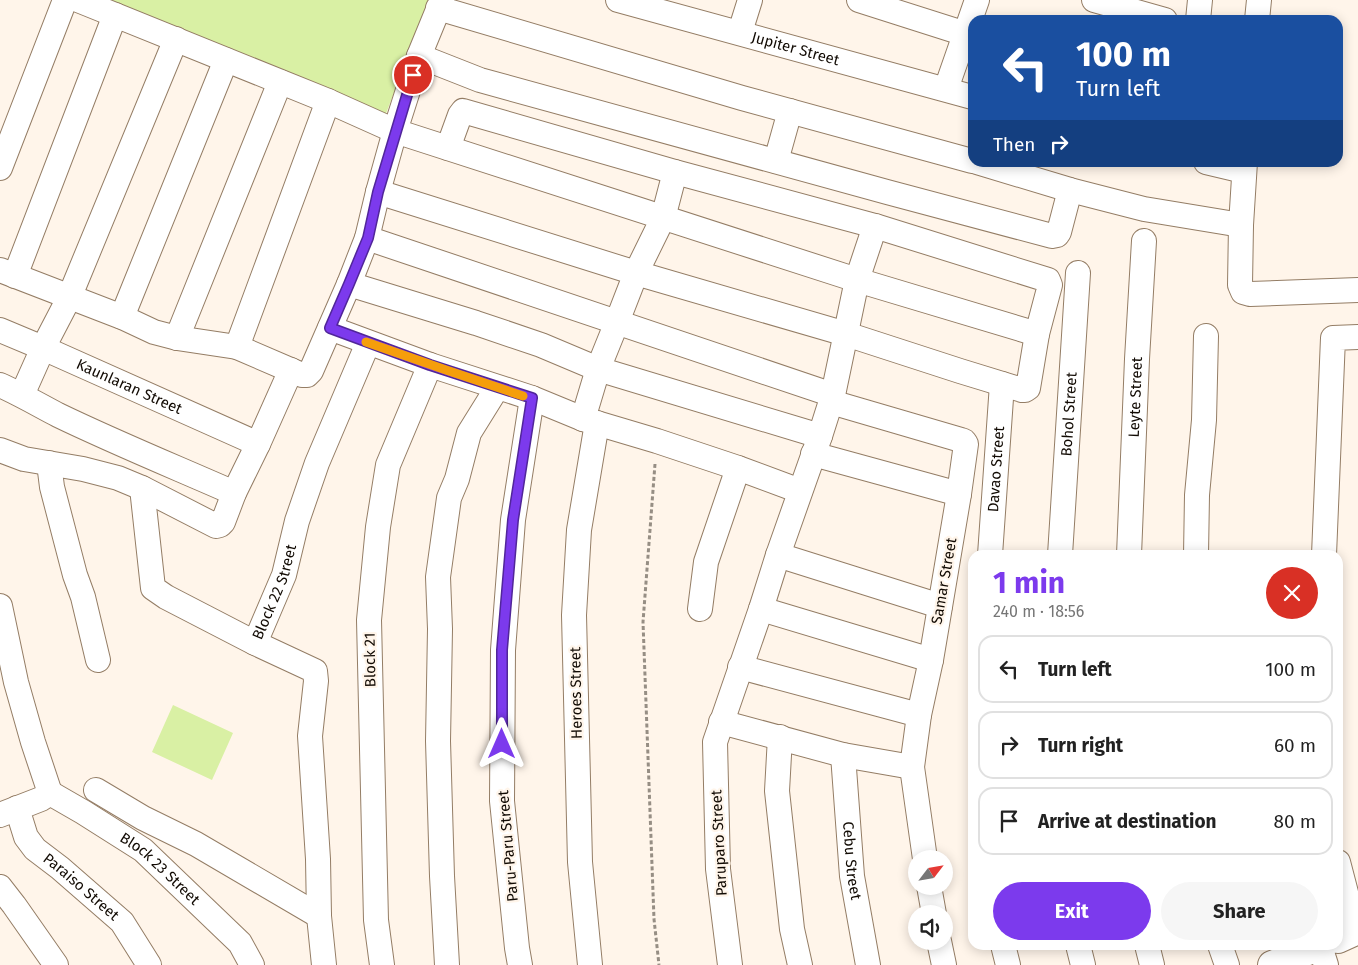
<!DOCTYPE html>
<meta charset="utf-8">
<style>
:root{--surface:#fff;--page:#f6f6f6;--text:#222;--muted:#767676;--line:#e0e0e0;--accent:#7c3aed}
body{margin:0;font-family:"Fira Sans",sans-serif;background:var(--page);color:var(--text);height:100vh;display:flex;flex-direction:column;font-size:19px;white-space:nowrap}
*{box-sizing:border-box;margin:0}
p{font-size:16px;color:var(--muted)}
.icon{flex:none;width:28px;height:28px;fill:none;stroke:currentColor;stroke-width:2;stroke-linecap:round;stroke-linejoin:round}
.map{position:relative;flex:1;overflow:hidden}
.side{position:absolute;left:968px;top:550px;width:375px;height:400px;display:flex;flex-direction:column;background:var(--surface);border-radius:15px;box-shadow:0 2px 12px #0003}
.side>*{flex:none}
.hud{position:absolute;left:968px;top:15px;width:375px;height:152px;border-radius:15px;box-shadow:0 2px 12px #0003;background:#1a4fa0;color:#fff;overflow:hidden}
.needle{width:32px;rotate:59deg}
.fabs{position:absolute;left:908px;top:850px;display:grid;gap:10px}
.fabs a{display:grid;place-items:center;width:45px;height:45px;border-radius:50%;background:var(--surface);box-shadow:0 2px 12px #0003;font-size:25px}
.pin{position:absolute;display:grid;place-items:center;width:42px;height:42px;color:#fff;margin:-21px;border:2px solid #fff;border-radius:50%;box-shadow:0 1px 5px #0007}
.me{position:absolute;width:55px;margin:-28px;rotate:0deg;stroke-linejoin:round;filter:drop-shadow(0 0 4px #0008)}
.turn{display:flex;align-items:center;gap:18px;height:105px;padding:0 25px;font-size:22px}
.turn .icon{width:65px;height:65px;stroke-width:2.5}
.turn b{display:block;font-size:35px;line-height:42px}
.then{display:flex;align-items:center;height:48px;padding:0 25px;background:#0003;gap:10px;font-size:19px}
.round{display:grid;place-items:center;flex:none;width:52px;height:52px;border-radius:26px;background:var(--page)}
.summary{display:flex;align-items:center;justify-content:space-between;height:85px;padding:0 25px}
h1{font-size:30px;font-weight:700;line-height:38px;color:var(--accent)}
.primary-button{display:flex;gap:10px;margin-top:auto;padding:10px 25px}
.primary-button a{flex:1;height:58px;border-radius:30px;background:var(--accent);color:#fff;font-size:20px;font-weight:700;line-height:58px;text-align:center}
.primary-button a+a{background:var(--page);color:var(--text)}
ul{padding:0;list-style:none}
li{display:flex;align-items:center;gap:15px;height:68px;margin:0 10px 8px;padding:0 15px;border:2px solid var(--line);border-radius:15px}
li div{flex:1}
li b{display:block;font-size:19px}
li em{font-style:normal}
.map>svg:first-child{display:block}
.green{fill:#d9f0a4}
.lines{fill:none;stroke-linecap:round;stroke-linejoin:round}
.minor-casing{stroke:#947d65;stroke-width:26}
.tertiary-casing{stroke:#947d65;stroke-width:30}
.path{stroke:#968e84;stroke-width:3;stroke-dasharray:4 2.5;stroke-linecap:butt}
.minor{stroke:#fff;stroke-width:24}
.tertiary{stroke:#fff;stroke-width:28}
.route-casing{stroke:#51269a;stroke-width:12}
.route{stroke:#7c3aed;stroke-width:9}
.slow{stroke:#f59e0b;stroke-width:9}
.labels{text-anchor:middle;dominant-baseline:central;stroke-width:4.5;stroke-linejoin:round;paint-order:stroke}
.street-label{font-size:15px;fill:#110a03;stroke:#fff5ea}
</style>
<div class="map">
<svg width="1358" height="965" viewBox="0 0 1358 965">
<rect width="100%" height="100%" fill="#fff5ea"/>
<path class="green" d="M 109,0 L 430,0 L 385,116 Z
M 173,705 L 233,733 L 212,780 L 152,752 Z"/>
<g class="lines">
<defs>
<g id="minor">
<path d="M 78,0 L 328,101"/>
<path id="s1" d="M 618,0 L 972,97"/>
<path d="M 859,0 L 972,36"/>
<path d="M 1094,0 L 1165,20"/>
<path d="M 438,8 L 742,98 L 972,161"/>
<path d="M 1198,20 L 1200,0"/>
<path d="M 1257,20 L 1259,0"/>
<path d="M 740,32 L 750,0"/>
<path d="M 419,56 L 480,80 L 887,192 L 1052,236 L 1057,235 L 1059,232 L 1070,190"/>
<path d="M 946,89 L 977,0"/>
<path d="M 776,161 L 790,111"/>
<path d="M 977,162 L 1070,190 L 1144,209 L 1241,225"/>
<path d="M 1206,162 L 1244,171"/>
<path d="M 1245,162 L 1241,225 L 1240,285 L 1243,292 L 1250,294 L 1358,290"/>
<path d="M 0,168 L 65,0"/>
<path d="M 378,192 L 636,273 L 846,334 L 960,371 L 1022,390 L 1025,390 L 1028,388 L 1037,334 L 1050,285 L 1048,280 L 875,226 L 675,172 L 463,111 L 460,115 L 448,148"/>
<path d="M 367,238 L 833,395"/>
<path d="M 0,270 L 122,317 L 154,332 L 177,338 L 237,347 L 302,375 L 307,375 L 311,371 L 349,284 L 367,238 L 378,192 L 395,131 L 419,56 L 442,0"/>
<path d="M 15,276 L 115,15"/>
<path d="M 349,284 L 476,323 L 541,345 L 598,369 L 820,436"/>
<path d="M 122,317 L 226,60"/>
<path d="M 330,328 L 430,365 L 532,398 L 583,419 L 657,441 L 738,468 L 800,491"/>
<path id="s2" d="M 0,330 L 43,348 L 258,444"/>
<path d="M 177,338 L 280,82"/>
<path d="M 237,347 L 328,101 L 395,131 L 857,280 L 1037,334"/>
<path d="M 0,385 C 20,394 39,405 58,415 C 116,443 175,467 234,493"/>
<path d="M 22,395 L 43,348 L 69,298 L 176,39"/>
<path d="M 831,402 L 961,440 L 964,441 L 966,444 L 959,494 L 931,660 L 919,715 L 912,767 L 925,859"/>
<path d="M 583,419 L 598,369 L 617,322 L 636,273 L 663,218 L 675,172"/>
<path d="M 0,450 L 24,459 L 83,469 L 118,478 L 142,488 L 216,526 L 220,525 L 223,522 L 234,493 L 258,444 L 291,370"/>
<path d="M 813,454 L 959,494"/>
<path d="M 49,463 L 52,487 L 75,575 L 83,597 L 98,660"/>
<path d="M 142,488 L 153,588 L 166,597 L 255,643"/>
<path d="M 778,555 L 940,606"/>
<path id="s3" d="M 990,555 L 1002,384"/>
<path id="s4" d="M 1060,555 L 1078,273"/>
<path id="s5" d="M 1129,555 L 1137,359 L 1144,241"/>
<path d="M 1196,555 L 1197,495 L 1204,420 L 1206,336"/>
<path d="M 1324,555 L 1333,338 L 1358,337"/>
<path d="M 0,606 L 16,682 L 33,742 L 50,793"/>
<path d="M 700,609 L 706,562 L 738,468"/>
<path d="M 761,609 L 931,660"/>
<path d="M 740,667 L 919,715"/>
<path d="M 721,722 L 843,755 L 912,767"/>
<path d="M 780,737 L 777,791 L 792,929 L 800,965"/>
<path id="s6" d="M 843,755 L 852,876 L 868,965"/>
<path d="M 96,790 L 143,818 L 196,844 L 319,916"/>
<path id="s7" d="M 50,793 L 83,812 L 143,850 L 240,943 L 252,965"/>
<path id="s8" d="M 17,808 L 26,837 L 35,849 L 60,868 L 122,922 L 149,965"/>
<path d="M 0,815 L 41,799 L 50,793"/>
<path d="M 1338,862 L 1356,931"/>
<path d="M 929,886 L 934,914"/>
<path d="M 0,887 L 14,905 L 56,965"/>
<path d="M 939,941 L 944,965"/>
<path d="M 1003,945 L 1008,965"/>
<path d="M 1078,945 L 1083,965"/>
<path d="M 1147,945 L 1152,965"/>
<path d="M 1220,945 L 1227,965"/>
<path d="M 1320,946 L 1326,965"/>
<path id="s9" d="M 324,965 L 319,916 L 318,859 L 310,736 L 316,681 L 315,671 L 255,643 L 284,575 L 297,521 L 317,463 L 368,343"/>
<path d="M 382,965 L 376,920 L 369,620 L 378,527 L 388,465 L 430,365"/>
<path d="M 447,965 L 442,876 L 438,741 L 440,629 L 438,577 L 449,498 L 457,479 L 469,433 L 497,388"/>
<path d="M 520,965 L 517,948 L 502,801 L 503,650 L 513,520 L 532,398"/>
<path d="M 590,965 L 580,862 L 574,615 L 579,530 L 597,423"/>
<path d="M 730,965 L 718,869 L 715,742 L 761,609 L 778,555 L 820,436 L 833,395 L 857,280 L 875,226"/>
</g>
<path id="tertiary" d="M 1338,939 L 1358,930
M 1272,965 L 1323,945"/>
</defs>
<use href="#minor" class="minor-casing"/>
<use href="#tertiary" class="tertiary-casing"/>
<path class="path" d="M 655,464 L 643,622 L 654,919 L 659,965"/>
<use href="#minor" class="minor"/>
<use href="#tertiary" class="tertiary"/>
</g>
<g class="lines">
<defs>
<path id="route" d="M 413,75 L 378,192 L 368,238 L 349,284 L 330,328 L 430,365 L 532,398 L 513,520 L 502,650 L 502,744"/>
</defs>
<use href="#route" class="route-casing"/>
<use href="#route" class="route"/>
<path class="slow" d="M 366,342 L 446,370 L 523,396"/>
</g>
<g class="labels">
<g class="street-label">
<text stroke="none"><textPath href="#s1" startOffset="184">Jupiter Street</textPath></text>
<text stroke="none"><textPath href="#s2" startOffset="141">Kaunlaran Street</textPath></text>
<text stroke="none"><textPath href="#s5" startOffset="158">Leyte Street</textPath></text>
<text stroke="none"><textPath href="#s4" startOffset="141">Bohol Street</textPath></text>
<text stroke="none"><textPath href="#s3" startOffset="86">Davao Street</textPath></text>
<text transform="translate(944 581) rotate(-80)">Samar Street</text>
<text stroke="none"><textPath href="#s9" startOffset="416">Block 22 Street</textPath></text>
<text transform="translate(370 660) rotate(-91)">Block 21</text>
<text transform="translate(576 693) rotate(-91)">Heroes Street</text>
<text transform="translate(719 843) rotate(-93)">Paruparo Street</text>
<text transform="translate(508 846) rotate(-95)">Paru-Paru Street</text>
<text stroke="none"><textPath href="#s6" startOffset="106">Cebu Street</textPath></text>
<text stroke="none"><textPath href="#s7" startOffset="134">Block 23 Street</textPath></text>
<text stroke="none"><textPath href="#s8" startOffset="105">Paraiso Street</textPath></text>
</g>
</g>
</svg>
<div class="fabs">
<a><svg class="needle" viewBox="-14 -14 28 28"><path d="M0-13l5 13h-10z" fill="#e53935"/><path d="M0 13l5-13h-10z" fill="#767676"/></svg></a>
<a><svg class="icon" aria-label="sound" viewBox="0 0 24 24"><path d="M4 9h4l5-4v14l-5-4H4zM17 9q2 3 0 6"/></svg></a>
</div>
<div class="pin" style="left:413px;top:75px;background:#d93025"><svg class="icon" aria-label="arrive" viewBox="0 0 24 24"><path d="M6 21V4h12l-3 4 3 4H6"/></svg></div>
<svg class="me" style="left:502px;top:744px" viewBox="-20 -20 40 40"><path d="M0-17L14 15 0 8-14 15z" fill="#7c3aed" stroke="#fff" stroke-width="4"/></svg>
<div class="hud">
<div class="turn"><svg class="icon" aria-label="left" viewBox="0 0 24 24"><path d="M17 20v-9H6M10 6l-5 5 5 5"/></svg><div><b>100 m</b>Turn left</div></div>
<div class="then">Then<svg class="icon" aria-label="right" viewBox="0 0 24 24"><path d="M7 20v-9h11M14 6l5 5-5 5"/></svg></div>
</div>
<section class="side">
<div class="summary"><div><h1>1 min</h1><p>240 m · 18:56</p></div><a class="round" style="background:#d93025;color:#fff"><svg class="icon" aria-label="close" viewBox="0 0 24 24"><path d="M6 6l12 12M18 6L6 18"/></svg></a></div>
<ul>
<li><svg class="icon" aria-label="left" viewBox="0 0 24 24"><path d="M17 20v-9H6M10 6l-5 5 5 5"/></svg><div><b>Turn left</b></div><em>100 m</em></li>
<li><svg class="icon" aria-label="right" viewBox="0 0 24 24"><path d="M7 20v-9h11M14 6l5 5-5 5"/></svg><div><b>Turn right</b></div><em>60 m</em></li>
<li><svg class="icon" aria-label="arrive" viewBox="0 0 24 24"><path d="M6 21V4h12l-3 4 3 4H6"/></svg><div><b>Arrive at destination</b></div><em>80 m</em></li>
</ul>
<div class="primary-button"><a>Exit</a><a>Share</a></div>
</section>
</div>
